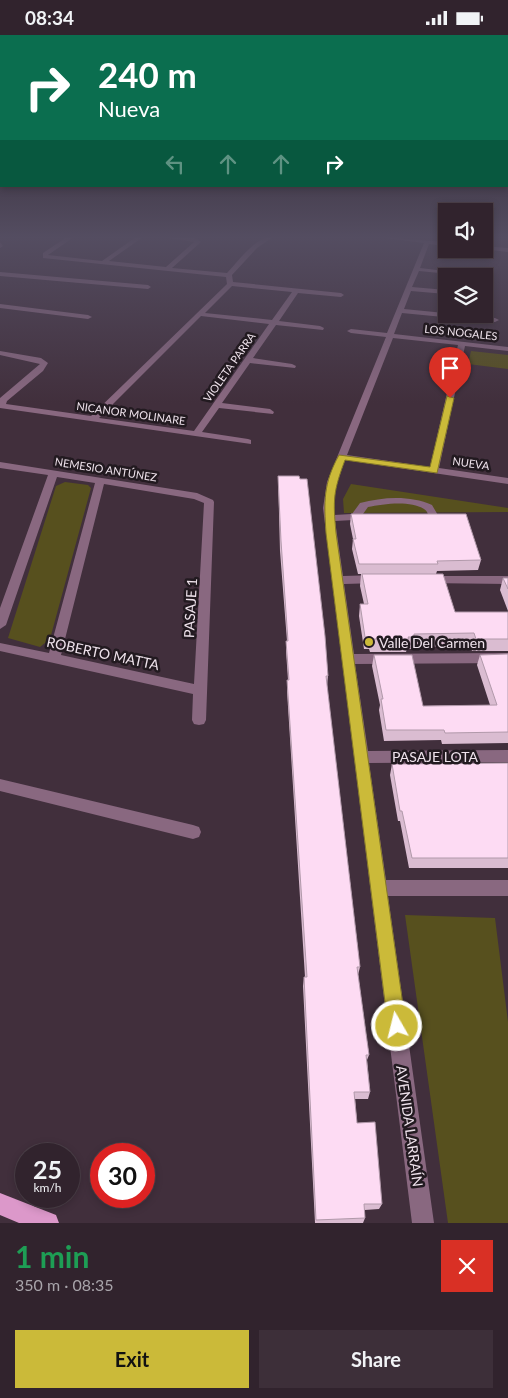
<!DOCTYPE html>
<meta charset="utf-8">
<style>
:root{--surface:#31232d;--page:#3d2f39;--text:#f1f3f6;--muted:#a8a4aa;--line:#4c4049;--accent:#cbba39}
body{margin:0;font-family:Lato,sans-serif;background:var(--page);color:var(--text);height:100vh;display:flex;flex-direction:column;font-size:19px;white-space:nowrap}
*{box-sizing:border-box;margin:0}
p{font-size:16px;color:var(--muted)}
.icon{flex:none;width:28px;height:28px;fill:none;stroke:currentColor;stroke-width:2;stroke-linecap:round;stroke-linejoin:round}
.map{position:relative;height:1188px;overflow:hidden}
.details{display:flex;flex-direction:column;background:var(--surface);flex:1}
.details>*{flex:none}
.guide{position:absolute;left:0px;top:0px;width:509px;height:152px;box-shadow:0 2px 8px #0003,0 0 0 1px var(--line);background:#0b6e4f;color:#fff;overflow:hidden}
.buttons{position:absolute;left:438px;top:168px;display:grid;gap:10px}
.buttons a{display:grid;place-items:center;width:55px;height:55px;border-radius:0px;background:var(--surface);box-shadow:0 2px 8px #0003,0 0 0 1px var(--line);font-size:25px}
.speed{position:absolute;left:15px;top:1108px;display:flex;gap:10px;font-size:25px;font-weight:700;text-align:center}
.speed>*{display:grid;place-content:center;width:65px;height:65px;border-radius:50%;background:var(--surface);box-shadow:0 2px 8px #0003,0 0 0 1px var(--line);line-height:1}
.speed small{font-size:12px;font-weight:400}
.speed .limit{border:8px solid #d22;background:#fff;color:#111}
.pin{position:absolute;display:grid;place-items:center;width:42px;height:42px;color:#fff;margin:-51px -21px;border-radius:50% 50% 50% 0;rotate:-45deg;box-shadow:0 0 5px #0007}
.pin .icon{rotate:45deg}
.me{position:absolute;width:55px;margin:-28px;rotate:352deg;stroke-linejoin:round;filter:drop-shadow(0 0 4px #0008)}
.turn{display:flex;align-items:center;gap:18px;height:105px;padding:0 15px;font-size:22px}
.turn .icon{width:65px;height:65px;stroke-width:2.5}
.turn b{display:block;font-size:35px;line-height:42px}
.lanes{display:flex;align-items:center;height:48px;padding:0 15px;background:#0003;justify-content:center;gap:25px;direction:ltr}
.lanes .off{opacity:.35}
.round{display:grid;place-items:center;flex:none;width:52px;height:52px;border-radius:0px;background:var(--page)}
.summary{display:flex;align-items:center;justify-content:space-between;height:85px;padding:0 15px}
h1{font-size:30px;font-weight:700;line-height:38px;color:#1e9e55}
.button{display:flex;gap:10px;margin-top:auto;padding:10px 15px}
.button a{flex:1;height:58px;border-radius:0px;background:var(--accent);color:#111;font-size:20px;font-weight:700;line-height:58px;text-align:center}
.button a+a{background:var(--page);color:var(--text)}
.status{display:flex;justify-content:space-between;align-items:center;height:35px;padding:0 25px;background:var(--surface);direction:ltr}
.status svg{height:14px;fill:currentColor}
.map>svg:first-child{display:block}
.green{fill:#57501e}
.lines{fill:none;stroke-linecap:round;stroke-linejoin:round}
.minor{fill:#896880;fill-rule:evenodd}
.major{fill:#dc98ca;fill-rule:evenodd}
.wall{fill:#dabcd1}
.building{fill:#fddbf3;stroke:#b199aa}
.route{fill:#cbba39;stroke:#847925}
.poi-dot{fill:#cbba39;stroke:#221a20;stroke-width:2}
.labels{text-anchor:middle;dominant-baseline:central;stroke-width:5;stroke-linejoin:round;paint-order:stroke}
.far-street-label{font-size:11px;fill:#efe3ec;stroke:#221a20}
.street-label{font-size:14px;fill:#efe3ec;stroke:#221a20}
.poi-label{font-size:14px;fill:#efe3ec;stroke:#221a20;text-anchor:start}
</style>
<div class="status"><b>08:34</b><svg viewBox="0 0 49 12"><path d="M0 12V9h3v3zM5 12V6h3v6zM10 12V3h3v9zM15 12V0h3v12zM26 1h20v11H26zM47 4h2v5h-2z"/></svg></div>
<div class="map">
<svg width="508" height="1188" viewBox="0 0 508 1188">
<rect width="100%" height="100%" fill="#412f3c"/>
<path class="green" d="M 471,316 L 508,320 L 508,334 L 468,329 Z
M 65,447 L 88,450 L 91,453 L 50,604 L 40,612 L 8,603 L 56,451 Z
M 351,449 L 508,473 L 508,477 L 344,478 L 343,464 Z
M 405,880 L 495,883 L 508,987 L 508,1188 L 448,1188 Z"/>
<g class="lines">
<path class="minor" d="M 67,202 L 74,202 L 48,220 L 102,226 L 136,202 L 143,202 L 109,226 L 166,232 L 194,207 L 162,202 L 193,202 L 201,207 L 172,233 L 227,238 C 239,226 254,202 273,202 L 257,213 L 232,240 L 233,247 L 341,258 L 344,260 L 341,262 L 298,258 L 279,286 L 320,291 L 324,293 L 323,295 L 276,290 L 253,323 L 292,329 L 296,331 L 295,333 L 250,328 L 222,368 L 270,374 L 274,377 L 273,379 L 219,373 L 202,397 L 248,404 L 251,405 L 251,409 L 0,373 L 0,363 L 40,329 L 0,320 L 0,316 L 41,323 L 48,328 L 43,336 L 7,366 L 6,369 L 91,381 L 227,249 L 226,242 L 43,223 L 43,218 ZM 232,251 L 292,257 L 272,285 L 205,278 ZM 201,281 L 269,289 L 194,396 L 99,383 Z
M 378,202 L 446,207 L 446,211 L 429,209 L 420,233 L 479,240 L 470,241 L 419,236 L 412,252 L 446,255 L 446,259 L 411,256 L 404,274 L 495,283 L 499,285 L 495,287 L 402,278 L 394,299 L 508,312 L 508,316 L 465,311 L 439,433 L 508,443 L 508,449 L 345,425 C 339,442 331,461 334,480 L 352,479 L 360,468 C 383,462 410,460 432,470 L 439,482 L 438,484 L 430,484 C 428,481 428,476 424,474 C 410,465 383,469 368,472 L 363,479 L 372,480 L 373,482 L 372,484 L 335,486 L 343,541 L 378,540 L 384,544 L 378,548 L 344,549 L 354,619 L 508,618 L 508,628 L 355,629 L 368,716 L 508,715 L 508,727 L 369,728 L 386,845 L 508,845 L 508,861 L 388,861 L 434,1188 L 412,1188 L 323,473 L 327,447 L 386,302 L 351,298 L 347,296 L 351,294 L 387,298 L 424,208 ZM 393,303 L 458,310 L 430,432 L 347,420 Z
M 0,207 L 3,211 L 0,213 Z
M 484,211 L 508,213 L 508,217 L 482,214 Z
M 0,237 L 148,250 L 151,252 L 148,254 L 0,241 Z
M 484,259 L 493,261 L 494,262 L 491,264 L 484,263 Z
M 0,269 L 88,280 L 92,282 L 88,284 L 0,273 Z
M 0,427 L 197,458 L 213,465 L 214,467 L 206,685 L 204,689 L 199,690 L 194,689 L 192,685 L 193,659 L 0,616 L 0,608 L 49,618 L 95,448 L 57,442 L 6,590 L 0,594 L 0,573 L 48,440 L 0,433 ZM 104,449 L 194,464 L 204,468 L 194,649 L 61,620 Z
M 428,541 L 508,541 L 508,549 L 424,548 L 422,545 L 424,542 Z
M 0,744 L 193,790 L 199,792 L 201,797 L 199,802 L 193,804 L 0,756 Z"/>
<path class="major" d="M 0,1158 L 56,1180 L 59,1188 L 19,1188 L 0,1180 Z"/>
</g>
<path class="wall" d="M 278,441 L 328,641 L 327,651 L 360,932 L 358,940 L 369,1020 L 367,1025 L 370,1057 L 368,1064 L 355,1064 L 357,1088 L 382,1169 L 379,1174 L 365,1175 L 365,1183 L 363,1188 L 315,1188 L 303,951 L 304,942 L 305,942 L 287,656 L 288,645 L 286,616 L 286,606 L 287,606 L 280,516 Z
M 351,479 L 481,525 L 478,535 L 437,536 L 436,539 L 455,577 L 508,577 L 508,616 L 472,616 L 471,611 L 412,612 L 412,614 L 407,614 L 406,617 L 370,617 L 369,614 L 364,614 L 359,581 L 360,569 L 364,569 L 360,551 L 361,539 L 358,539 L 352,514 L 353,504 L 350,489 Z
M 503,543 L 508,543 L 508,576 L 500,555 Z
M 508,619 L 508,708 L 442,709 L 441,705 L 384,706 L 379,675 L 380,670 L 372,631 L 374,620 L 423,671 L 490,670 L 477,630 L 480,620 Z
M 508,728 L 508,833 L 409,833 L 400,786 L 398,786 L 390,740 L 392,729 Z"/>
<path class="building" d="M 278,441 L 299,441 L 300,444 L 307,444 L 325,601 L 328,641 L 326,641 L 360,932 L 357,932 L 369,1020 L 366,1020 L 370,1057 L 354,1057 L 357,1088 L 375,1087 L 382,1169 L 364,1169 L 365,1183 L 316,1185 L 304,942 L 307,942 L 287,645 L 289,645 L 286,606 L 288,606 L 281,506 Z
M 351,479 L 466,479 L 481,525 L 437,526 L 438,529 L 359,529 L 353,504 L 356,504 Z
M 362,539 L 443,539 L 455,577 L 508,577 L 508,604 L 476,604 L 474,598 L 414,599 L 414,602 L 408,602 L 409,604 L 372,604 L 371,602 L 365,602 L 360,569 L 368,569 Z
M 503,543 L 508,543 L 508,554 Z
M 508,619 L 508,697 L 445,698 L 444,695 L 386,695 L 381,664 L 383,664 L 374,620 L 412,620 L 423,671 L 497,670 L 480,620 Z
M 508,728 L 508,823 L 412,823 L 402,776 L 400,776 L 392,729 Z"/>
<linearGradient id="sky" x2="0" y2="1"><stop stop-color="#241a21"/><stop offset="0.55" stop-color="#544d61"/><stop offset="1" stop-color="#544d61" stop-opacity="0"/></linearGradient>
<rect width="508" height="368" fill="url(#sky)"/>
<path class="route" d="M 447,361 L 454,363 L 437,438 L 345,425 C 333,457 333,465 336,498 L 406,991 L 403,997 L 397,1000 L 391,997 L 388,991 L 326,498 C 324,467 323,449 339,420 L 430,432 Z"/>
<circle class="poi-dot" cx="369" cy="607" r="5"/>
<g class="labels">
<g class="far-street-label">
<text transform="translate(461 297) rotate(6)">LOS NOGALES</text>
<text transform="translate(229 332) rotate(-55)">VIOLETA PARRA</text>
<text transform="translate(131 378) rotate(8)">NICANOR MOLINARE</text>
<text transform="translate(471 428) rotate(8)">NUEVA</text>
<text transform="translate(106 434) rotate(9)">NEMESIO ANTÚNEZ</text>
</g>
<g class="street-label">
<text transform="translate(190 573) rotate(-87)">PASAJE 1</text>
<text transform="translate(103 618) rotate(12)">ROBERTO MATTA</text>
<text x="435" y="721">PASAJE LOTA</text>
<text transform="translate(410 1091) rotate(82)">AVENIDA LARRAÍN</text>
</g>
<g class="poi-label">
<text x="379" y="607">Valle Del Carmen</text>
</g>
</g>
</svg>
<div class="buttons">
<a><svg class="icon" aria-label="sound" viewBox="0 0 24 24"><path d="M4 9h4l5-4v14l-5-4H4zM17 9q2 3 0 6"/></svg></a>
<a><svg class="icon" aria-label="layers" viewBox="0 0 24 24"><path d="M12 4l9 5-9 5-9-5zM3 14l9 5 9-5"/></svg></a>
</div>
<div class="speed"><div>25<small>km/h</small></div><div class="limit">30</div></div>
<div class="pin" style="left:450px;top:363px;background:#d93025"><svg class="icon" aria-label="arrive" viewBox="0 0 24 24"><path d="M6 21V4h12l-3 4 3 4H6"/></svg></div>
<svg class="me" style="left:397px;top:991px" viewBox="-20 -20 40 40"><circle r="17" fill="#cbba39" stroke="#fff" stroke-width="3"/><path d="M0-11L8 9 0 5-8 9z" fill="#fff"/></svg>
<div class="guide">
<div class="turn"><svg class="icon" aria-label="right" viewBox="0 0 24 24"><path d="M7 20v-9h11M14 6l5 5-5 5"/></svg><div><b>240 m</b>Nueva</div></div>
<div class="lanes"><svg class="icon off" aria-label="left" viewBox="0 0 24 24"><path d="M17 20v-9H6M10 6l-5 5 5 5"/></svg><svg class="icon off" aria-label="ahead" viewBox="0 0 24 24"><path d="M12 20V5M6 11l6-6 6 6"/></svg><svg class="icon off" aria-label="ahead" viewBox="0 0 24 24"><path d="M12 20V5M6 11l6-6 6 6"/></svg><svg class="icon" aria-label="right" viewBox="0 0 24 24"><path d="M7 20v-9h11M14 6l5 5-5 5"/></svg></div>
</div>
</div>
<section class="details">
<div class="summary"><div><h1>1 min</h1><p>350 m · 08:35</p></div><a class="round" style="background:#d93025;color:#fff"><svg class="icon" aria-label="close" viewBox="0 0 24 24"><path d="M6 6l12 12M18 6L6 18"/></svg></a></div>
<div class="button"><a>Exit</a><a>Share</a></div>
</section>
